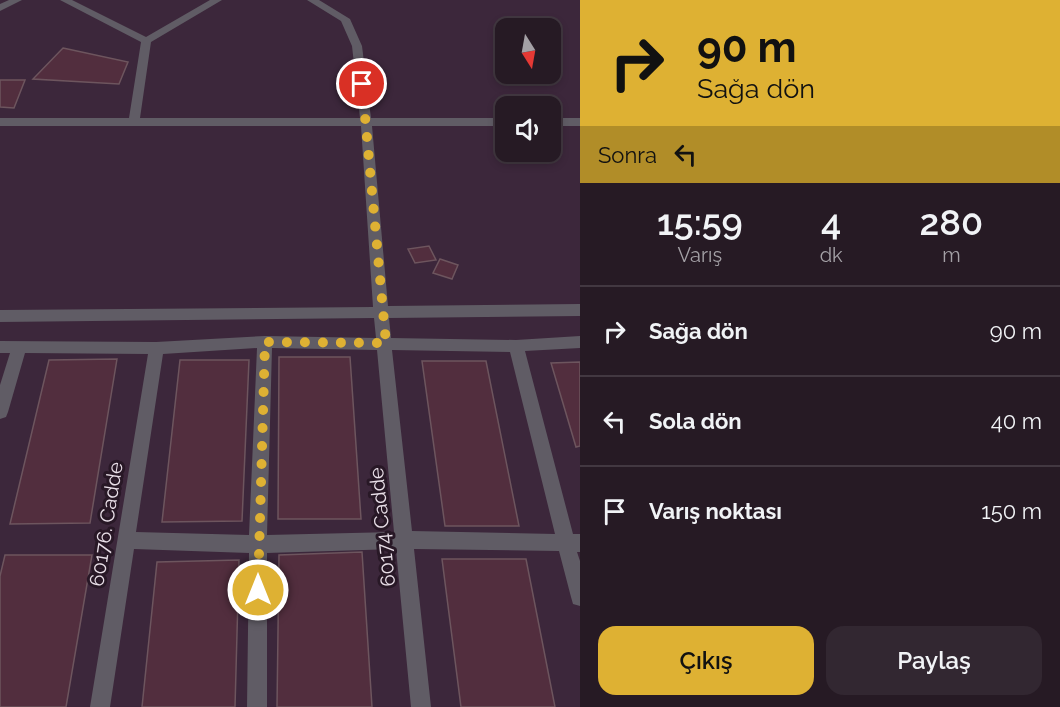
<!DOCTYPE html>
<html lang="tr">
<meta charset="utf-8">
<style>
:root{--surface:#261a24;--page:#322731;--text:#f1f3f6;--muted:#a4a1a6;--line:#423841;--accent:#deb133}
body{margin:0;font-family:Raleway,sans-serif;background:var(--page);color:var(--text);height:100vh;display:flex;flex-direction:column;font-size:22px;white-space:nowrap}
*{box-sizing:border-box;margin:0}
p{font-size:20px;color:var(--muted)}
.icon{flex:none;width:33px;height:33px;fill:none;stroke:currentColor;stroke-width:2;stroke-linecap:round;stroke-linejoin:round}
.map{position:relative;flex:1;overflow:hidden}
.panel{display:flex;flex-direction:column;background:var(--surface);width:480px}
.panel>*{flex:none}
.banner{background:#deb133;color:#111;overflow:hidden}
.needle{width:39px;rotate:169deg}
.buttons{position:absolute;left:495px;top:18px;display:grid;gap:12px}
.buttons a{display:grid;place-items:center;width:66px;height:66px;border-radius:12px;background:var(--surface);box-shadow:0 3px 9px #0003,0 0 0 2px var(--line);font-size:30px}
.pin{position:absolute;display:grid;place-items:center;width:51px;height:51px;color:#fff;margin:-26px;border:3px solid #fff;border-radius:50%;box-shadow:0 2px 6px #0007}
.me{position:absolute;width:66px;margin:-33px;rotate:0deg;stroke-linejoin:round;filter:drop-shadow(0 0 4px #0008)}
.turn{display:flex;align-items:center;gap:21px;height:126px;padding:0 18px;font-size:27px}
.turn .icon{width:78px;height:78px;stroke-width:2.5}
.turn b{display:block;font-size:42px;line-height:51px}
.then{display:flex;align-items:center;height:57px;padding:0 18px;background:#0003;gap:12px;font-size:22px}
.eta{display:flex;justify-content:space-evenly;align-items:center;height:102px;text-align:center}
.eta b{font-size:36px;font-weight:600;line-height:42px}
.action{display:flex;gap:12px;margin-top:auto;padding:12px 18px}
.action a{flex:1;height:69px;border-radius:18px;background:var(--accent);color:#111;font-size:24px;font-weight:600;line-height:69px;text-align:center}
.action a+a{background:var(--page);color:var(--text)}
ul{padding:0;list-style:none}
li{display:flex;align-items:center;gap:18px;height:90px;padding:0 18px;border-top:2px solid var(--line)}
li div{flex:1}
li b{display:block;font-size:22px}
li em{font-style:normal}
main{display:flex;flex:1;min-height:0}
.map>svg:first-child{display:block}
.built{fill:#3c273b;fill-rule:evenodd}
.building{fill:#522e3e;stroke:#6d555e;stroke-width:1.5}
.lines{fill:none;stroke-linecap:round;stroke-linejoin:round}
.minor{fill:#605c65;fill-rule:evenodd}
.route{stroke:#deb133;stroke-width:10;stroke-dasharray:0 18}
.labels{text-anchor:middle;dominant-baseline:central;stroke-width:6;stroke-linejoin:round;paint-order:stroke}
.street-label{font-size:20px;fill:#e9dfe8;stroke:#281826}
</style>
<main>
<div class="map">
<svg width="580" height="707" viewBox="0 0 580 707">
<rect width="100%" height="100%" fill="#322230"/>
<path class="built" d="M 0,0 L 580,0 L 580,707 L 0,707 ZM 506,28 L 550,28 L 550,74 L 506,74 ZM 506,106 L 550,106 L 550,152 L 506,152 Z"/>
<path class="building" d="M 63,48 L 128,62 L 119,84 L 33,79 Z
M 0,80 L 25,80 L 14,108 L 0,107 Z
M 429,246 L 436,260 L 415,263 L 408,249 Z
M 440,259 L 458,265 L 452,279 L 433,273 Z
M 279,357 L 350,357 L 361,519 L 278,519 Z
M 117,359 L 90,523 L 10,524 L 49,360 Z
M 180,360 L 249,360 L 242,521 L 162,522 Z
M 422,361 L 486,361 L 519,526 L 445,526 Z
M 580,362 L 580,446 L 576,447 L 551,363 Z
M 362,552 L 372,707 L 277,707 L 279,555 Z
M 5,555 L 92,555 L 66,707 L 0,707 L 0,576 Z
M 442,559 L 526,559 L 555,707 L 461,707 Z
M 239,560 L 235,707 L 142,707 L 157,562 Z"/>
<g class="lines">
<path class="minor" d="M 9,0 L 22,0 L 0,11 L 0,4 Z
M 60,0 L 72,0 L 146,37 L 210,0 L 222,0 L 151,42 L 140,118 L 360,118 L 352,46 L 341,21 L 307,0 L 319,0 L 350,19 L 362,46 L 371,118 L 506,118 L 506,126 L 372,126 L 388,306 L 580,304 L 580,316 L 389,318 L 391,338 L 516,340 L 580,336 L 580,348 L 525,351 L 573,534 L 580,534 L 580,552 L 577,552 L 580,561 L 580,606 L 573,604 L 571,597 L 559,551 L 414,549 L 431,707 L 411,707 L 396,549 L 267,553 L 267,707 L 247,707 L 249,553 L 134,549 L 110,707 L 90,707 L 148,354 L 25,353 L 8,412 L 6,417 L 0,419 L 0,385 L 10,353 L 0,353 L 0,341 L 156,342 L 265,336 L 376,338 L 374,318 L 0,322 L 0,310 L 373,307 L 361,126 L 0,126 L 0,118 L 129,118 L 141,42 ZM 257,348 L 249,535 L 136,532 L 163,354 ZM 272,348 L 377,350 L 394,532 L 267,535 ZM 392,350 L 510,352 L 555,534 L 412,531 Z
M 550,118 L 580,118 L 580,126 L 550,126 Z"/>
</g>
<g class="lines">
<path class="route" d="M 258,590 L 265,342 L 386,343 L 362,84"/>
</g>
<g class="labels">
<g class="street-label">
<text transform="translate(106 524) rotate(-81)">60176. Cadde</text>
<text transform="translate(382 527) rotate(-96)">60174 Cadde</text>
</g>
</g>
</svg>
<div class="buttons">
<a><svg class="needle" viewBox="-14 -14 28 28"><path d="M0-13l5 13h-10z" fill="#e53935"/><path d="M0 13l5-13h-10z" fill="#a4a1a6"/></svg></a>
<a><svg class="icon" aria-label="sound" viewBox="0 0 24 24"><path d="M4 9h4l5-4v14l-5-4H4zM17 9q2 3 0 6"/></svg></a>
</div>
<div class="pin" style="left:362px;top:84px;background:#d93025"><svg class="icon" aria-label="arrive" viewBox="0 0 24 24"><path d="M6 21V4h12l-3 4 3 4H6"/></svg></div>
<svg class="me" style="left:258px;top:590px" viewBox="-20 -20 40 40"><circle r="17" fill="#deb133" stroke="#fff" stroke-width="3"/><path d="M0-11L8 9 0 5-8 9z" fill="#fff"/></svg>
</div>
<section class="panel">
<div class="banner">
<div class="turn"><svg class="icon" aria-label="right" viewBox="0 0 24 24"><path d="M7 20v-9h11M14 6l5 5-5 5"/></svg><div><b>90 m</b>Sağa dön</div></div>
<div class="then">Sonra<svg class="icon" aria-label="left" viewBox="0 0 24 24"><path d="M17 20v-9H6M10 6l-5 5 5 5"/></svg></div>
</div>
<div class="eta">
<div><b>15:59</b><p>Varış</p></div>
<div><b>4</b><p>dk</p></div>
<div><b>280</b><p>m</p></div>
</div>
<ul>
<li><svg class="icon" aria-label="right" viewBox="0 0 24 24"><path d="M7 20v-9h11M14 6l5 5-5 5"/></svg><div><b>Sağa dön</b></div><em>90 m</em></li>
<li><svg class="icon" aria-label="left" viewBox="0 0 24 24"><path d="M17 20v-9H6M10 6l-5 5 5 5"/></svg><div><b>Sola dön</b></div><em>40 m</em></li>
<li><svg class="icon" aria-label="arrive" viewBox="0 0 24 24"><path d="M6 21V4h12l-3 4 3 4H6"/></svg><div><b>Varış noktası</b></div><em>150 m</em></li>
</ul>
<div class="action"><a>Çıkış</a><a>Paylaş</a></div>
</section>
</main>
